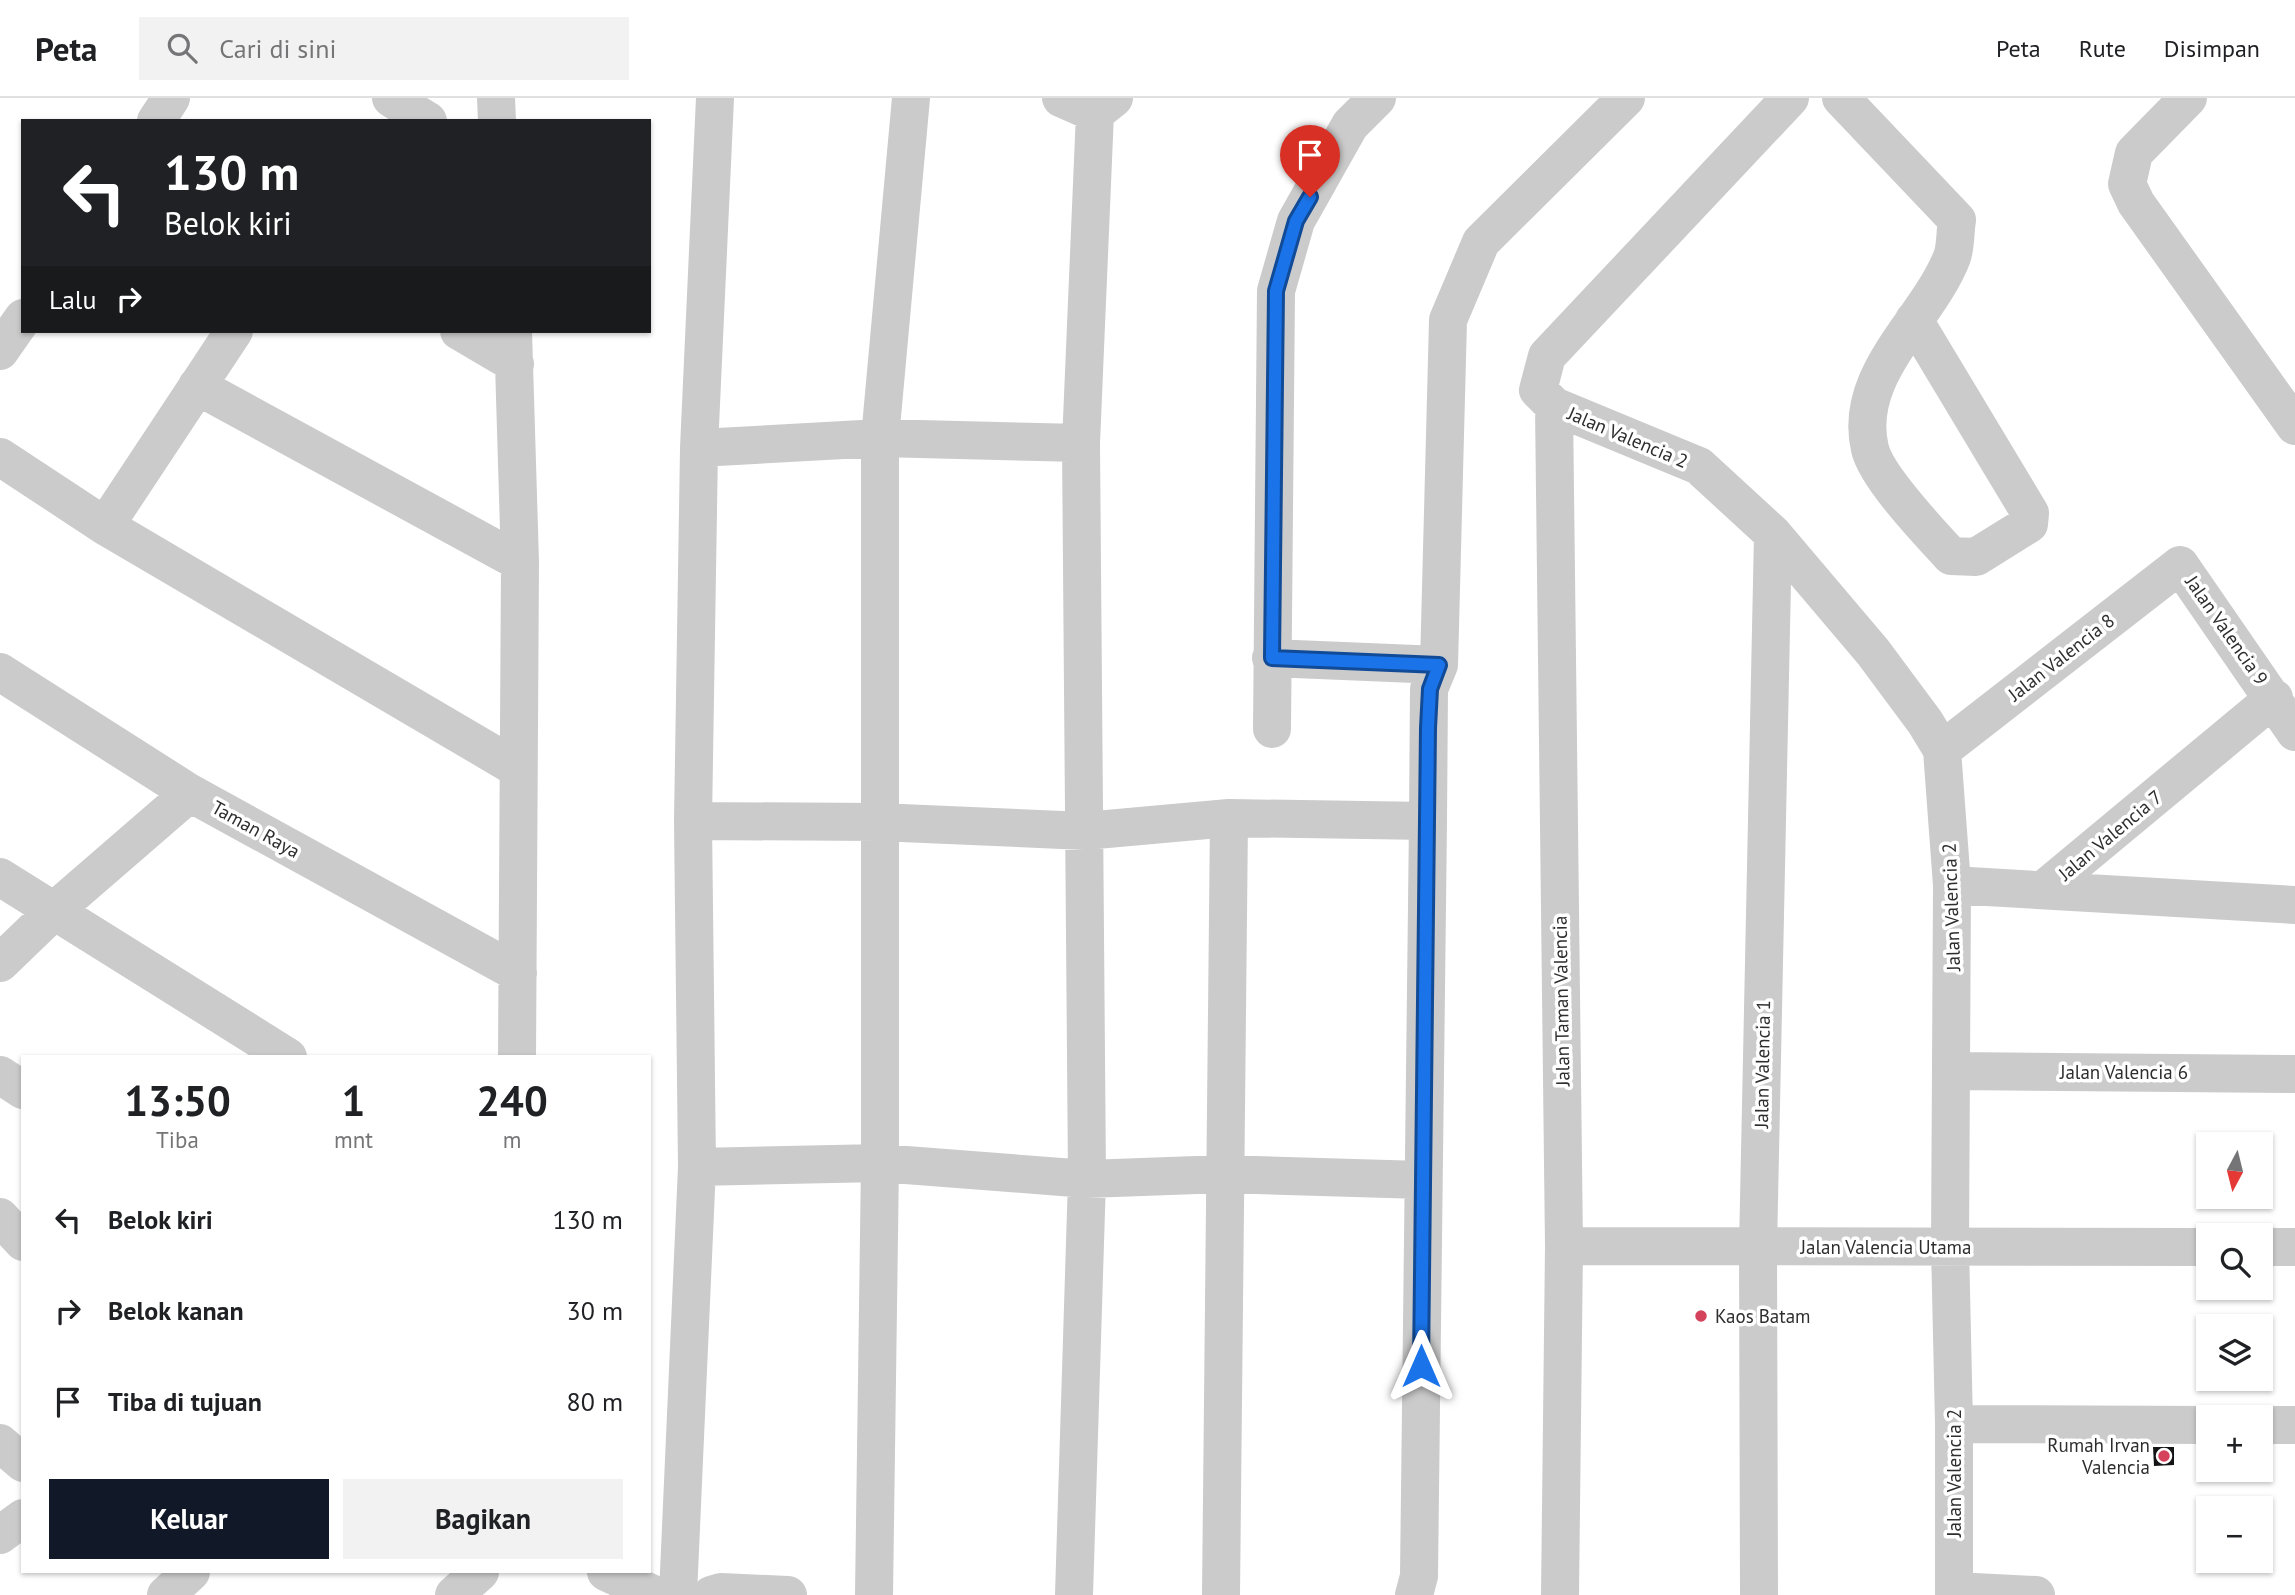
<!DOCTYPE html>
<html lang="id">
<meta charset="utf-8">
<style>
:root{--surface:#fff;--page:#f2f2f2;--text:#202124;--muted:#757577;--line:#e0e0e0;--accent:#111827}
body{margin:0;font-family:"PT Sans",sans-serif;background:var(--page);color:var(--text);height:100vh;display:flex;flex-direction:column;font-size:26px;white-space:nowrap}
*{box-sizing:border-box;margin:0}
p{font-size:23px;color:var(--muted)}
.icon{flex:none;width:38px;height:38px;fill:none;stroke:currentColor;stroke-width:2;stroke-linecap:round;stroke-linejoin:round}
.map{position:relative;flex:1;overflow:hidden}
.details{position:absolute;left:21px;top:957px;width:630px;height:518px;display:flex;flex-direction:column;background:var(--surface);border-radius:0px;box-shadow:0 2px 5px #0004}
.details>*{flex:none}
.banner{position:absolute;left:21px;top:21px;width:630px;height:214px;border-radius:0px;box-shadow:0 2px 5px #0004;background:#202124;color:#fff;overflow:hidden}
.needle{width:46px;rotate:187deg}
.controls{position:absolute;left:2196px;top:1034px;display:grid;gap:14px}
.controls a{display:grid;place-items:center;width:77px;height:77px;border-radius:0px;background:var(--surface);box-shadow:0 2px 5px #0004;font-size:35px}
.pin{position:absolute;display:grid;place-items:center;width:60px;height:60px;color:#fff;margin:-72px -30px;border-radius:50% 50% 50% 0;rotate:-45deg;box-shadow:0 0 7px #0007}
.pin .icon{rotate:45deg}
.me{position:absolute;width:77px;margin:-38px;rotate:0deg;stroke-linejoin:round;filter:drop-shadow(0 0 5px #0008)}
.turn{display:flex;align-items:center;gap:24px;height:147px;padding:0 28px;font-size:32px}
.turn .icon{width:91px;height:91px;stroke-width:2.5}
.turn b{display:block;font-size:49px;line-height:60px}
.then{display:flex;align-items:center;height:66px;padding:0 28px;background:#0003;gap:14px;font-size:26px}
.eta{display:flex;justify-content:space-evenly;align-items:center;height:119px;text-align:center}
.eta b{font-size:42px;font-weight:700;line-height:49px}
.cta{display:flex;gap:14px;margin-top:auto;padding:14px 28px}
.cta a{flex:1;height:80px;border-radius:0px;background:var(--accent);color:#fff;font-size:28px;font-weight:700;line-height:80px;text-align:center}
.cta a+a{background:var(--page);color:var(--text)}
ul{padding:0;list-style:none}
li{display:flex;align-items:center;gap:21px;height:91px;padding:0 28px}
li div{flex:1}
li b{display:block;font-size:26px}
li em{font-style:normal}
header{display:flex;align-items:center;gap:42px;box-sizing:border-box;height:98px;padding:0 35px;background:var(--surface);border-bottom:2px solid var(--line)}
header strong{font-size:33px}
nav{display:flex;gap:38px;margin-inline-start:auto;font-size:24px}
.search{width:490px;height:63px;background:var(--page);display:flex;align-items:center;gap:18px;box-sizing:border-box;padding:0 24px;border-radius:0px;color:var(--muted);font-size:26px}
.map>svg:first-child{display:block}
.building{fill:#151515}
.lines{fill:none;stroke-linecap:round;stroke-linejoin:round}
.minor{stroke:#cbcbcb;stroke-width:38}
.route-casing{stroke:#114b97;stroke-width:18}
.route{stroke:#1a73e8;stroke-width:12}
.poi-dot{fill:#d4425c;stroke:#fff;stroke-width:2.5}
.labels{text-anchor:middle;dominant-baseline:central;stroke-width:7;stroke-linejoin:round;paint-order:stroke}
.street-label{font-size:19px;fill:#2e2e2e;stroke:#fff}
.poi-label{font-size:19px;fill:#2e2e2e;stroke:#fff;text-anchor:start}
</style>
<header>
<strong>Peta</strong>
<div class="search"><svg class="icon" aria-label="search" viewBox="0 0 24 24"><circle cx="10" cy="10" r="6"/><path d="M15 15l6 6"/></svg>Cari di sini</div>
<nav><a>Peta</a><a>Rute</a><a>Disimpan</a></nav>
</header>
<div class="map">
<svg width="2295" height="1497" viewBox="0 0 2295 1497">
<rect width="100%" height="100%" fill="#fff"/>
<path class="building" d="M 2153,1349 L 2174,1349 L 2174,1367 L 2154,1368 Z"/>
<g class="lines">
<path class="minor" d="M 391,0 L 428,23
M 496,0 L 497,23
M 1061,0 L 1095,15
M 1790,0 L 1547,258 L 1538,292 L 1554,308 L 1699,368 L 1773,436 L 1873,554 L 1925,624 L 1942,652 L 1952,787 L 1950,1148 L 1954,1326 L 1954,1497
M 1841,0 L 1957,122 C 1955,133 1956,148 1952,159 C 1927,223 1852,276 1870,351 C 1877,380 1930,435 1951,458 L 1976,459 L 2029,426 L 2030,415 L 1914,222
M 2188,0 L 2134,55 L 2127,86 L 2136,105 L 2295,328
M 156,23 L 171,0
M 459,233 L 515,266
M 513,233 L 520,464 L 517,959
M 0,253 L 23,220
M 197,288 L 520,464
M 1554,308 L 1564,1148 L 1560,1497
M 699,350 L 880,340 L 1081,345
M 0,359 L 105,428 L 517,670
M 105,428 L 234,233
M 1271,560 L 1439,567
M 0,574 L 190,695 L 518,875
M 1272,631 L 1276,193 L 1296,123 L 1350,27 L 1377,0
M 1942,652 L 2180,467 L 2295,634
M 693,723 L 878,724 L 1085,733 L 1229,720 L 1428,723 L 1429,591 L 1439,567 L 1448,222 L 1481,144 L 1626,0
M 0,779 L 288,959
M 1952,787 L 2295,807
M 2043,792 L 2274,600
M 0,865 L 56,811 L 190,695
M 1953,973 L 2295,976
M 0,977 L 23,992
M 697,1069 L 880,1065 L 1087,1081 L 1224,1076 L 1422,1082
M 0,1119 L 23,1144
M 1564,1148 L 2208,1149
M 2261,1149 L 2295,1149
M 1954,1326 L 2208,1327
M 2261,1327 L 2295,1327
M 0,1345 L 23,1365
M 0,1437 L 23,1420
M 606,1474 L 655,1497
M 1954,1493 L 2036,1497
M 166,1497 L 191,1474
M 454,1497 L 480,1474
M 678,1497 L 697,1069 L 693,723 L 699,350 L 715,0
M 711,1497 L 721,1494 L 788,1497
M 874,1497 L 880,1065 L 880,340 L 911,0
M 1074,1497 L 1087,1081 L 1081,345 L 1095,15 L 1114,0
M 1221,1497 L 1229,720
M 1414,1497 L 1419,1478 L 1428,723
M 1759,1497 L 1758,1150 L 1773,436"/>
</g>
<g class="lines">
<defs>
<path id="route" d="M 1310,99 L 1296,123 L 1276,193 L 1272,560 L 1439,567 L 1430,591 L 1428,630 L 1421,1268"/>
</defs>
<use href="#route" class="route-casing"/>
<use href="#route" class="route"/>
</g>
<g class="poi-dot">
<circle cx="1701" cy="1218" r="7"/>
<circle cx="2164" cy="1358" r="7"/>
</g>
<g class="labels">
<g class="street-label">
<text transform="translate(1628 339) rotate(23)">Jalan Valencia 2</text>
<text transform="translate(2227 532) rotate(55)">Jalan Valencia 9</text>
<text transform="translate(2061 559) rotate(-38)">Jalan Valencia 8</text>
<text transform="translate(256 731) rotate(29)">Taman Raya</text>
<text transform="translate(2110 737) rotate(-40)">Jalan Valencia 7</text>
<text transform="translate(1951 809) rotate(-92)">Jalan Valencia 2</text>
<text transform="translate(1561 903) rotate(-91)">Jalan Taman Valencia</text>
<text transform="translate(1762 966) rotate(-89)">Jalan Valencia 1</text>
<text x="2124" y="974">Jalan Valencia 6</text>
<text x="1886" y="1149">Jalan Valencia Utama</text>
<text transform="translate(1954 1375) rotate(-90)">Jalan Valencia 2</text>
</g>
<g class="poi-label">
<text x="1715" y="1218">Kaos Batam</text>
<text x="2150" y="1347" text-anchor="end">Rumah Irvan<tspan x="2150" dy="22">Valencia</tspan></text>
</g>
</g>
</svg>
<div class="controls">
<a><svg class="needle" viewBox="-14 -14 28 28"><path d="M0-13l5 13h-10z" fill="#e53935"/><path d="M0 13l5-13h-10z" fill="#757577"/></svg></a>
<a><svg class="icon" aria-label="search" viewBox="0 0 24 24"><circle cx="10" cy="10" r="6"/><path d="M15 15l6 6"/></svg></a>
<a><svg class="icon" aria-label="layers" viewBox="0 0 24 24"><path d="M12 4l9 5-9 5-9-5zM3 14l9 5 9-5"/></svg></a>
<a>+</a>
<a>−</a>
</div>
<div class="pin" style="left:1310px;top:99px;background:#d93025"><svg class="icon" aria-label="arrive" viewBox="0 0 24 24"><path d="M6 21V4h12l-3 4 3 4H6"/></svg></div>
<svg class="me" style="left:1421px;top:1268px" viewBox="-20 -20 40 40"><path d="M0-17L14 15 0 8-14 15z" fill="#1a73e8" stroke="#fff" stroke-width="4"/></svg>
<div class="banner">
<div class="turn"><svg class="icon" aria-label="left" viewBox="0 0 24 24"><path d="M17 20v-9H6M10 6l-5 5 5 5"/></svg><div><b>130 m</b>Belok kiri</div></div>
<div class="then">Lalu<svg class="icon" aria-label="right" viewBox="0 0 24 24"><path d="M7 20v-9h11M14 6l5 5-5 5"/></svg></div>
</div>
<section class="details">
<div class="eta">
<div><b>13:50</b><p>Tiba</p></div>
<div><b>1</b><p>mnt</p></div>
<div><b>240</b><p>m</p></div>
</div>
<ul>
<li><svg class="icon" aria-label="left" viewBox="0 0 24 24"><path d="M17 20v-9H6M10 6l-5 5 5 5"/></svg><div><b>Belok kiri</b></div><em>130 m</em></li>
<li><svg class="icon" aria-label="right" viewBox="0 0 24 24"><path d="M7 20v-9h11M14 6l5 5-5 5"/></svg><div><b>Belok kanan</b></div><em>30 m</em></li>
<li><svg class="icon" aria-label="arrive" viewBox="0 0 24 24"><path d="M6 21V4h12l-3 4 3 4H6"/></svg><div><b>Tiba di tujuan</b></div><em>80 m</em></li>
</ul>
<div class="cta"><a>Keluar</a><a>Bagikan</a></div>
</section>
</div>
